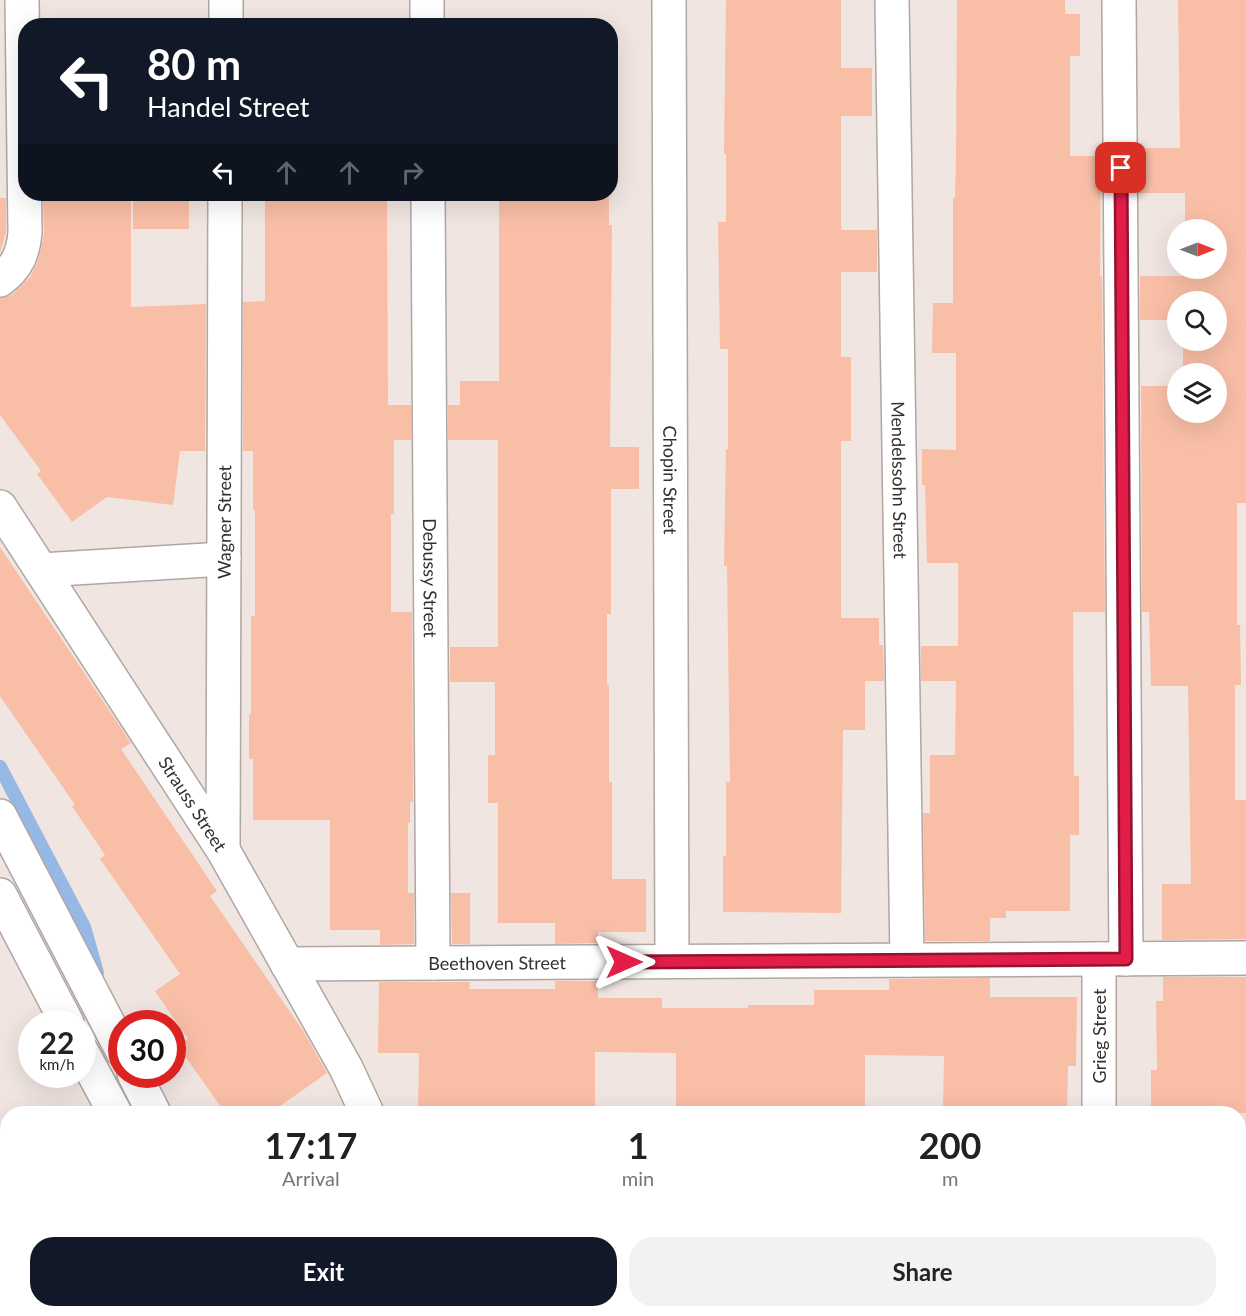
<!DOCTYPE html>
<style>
:root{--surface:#fff;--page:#f2f2f2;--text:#222;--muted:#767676;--accent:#111827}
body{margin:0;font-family:Lato,sans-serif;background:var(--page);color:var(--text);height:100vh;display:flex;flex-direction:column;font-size:22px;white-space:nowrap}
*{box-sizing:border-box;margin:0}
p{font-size:20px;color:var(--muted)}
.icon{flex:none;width:33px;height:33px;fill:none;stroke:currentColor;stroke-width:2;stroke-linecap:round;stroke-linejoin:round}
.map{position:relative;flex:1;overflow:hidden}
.sheet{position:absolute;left:0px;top:1106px;width:1246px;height:212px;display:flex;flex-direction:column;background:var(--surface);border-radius:24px 24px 0 0;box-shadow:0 6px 24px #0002}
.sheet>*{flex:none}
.hud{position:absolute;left:18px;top:18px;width:600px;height:183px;border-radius:24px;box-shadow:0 6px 24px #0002;background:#111827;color:#fff;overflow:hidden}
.needle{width:39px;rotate:90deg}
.tools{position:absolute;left:1167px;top:219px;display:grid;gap:12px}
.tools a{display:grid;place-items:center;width:60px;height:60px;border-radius:50%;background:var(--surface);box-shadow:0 6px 24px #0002;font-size:30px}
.speed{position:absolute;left:18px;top:1010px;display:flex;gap:12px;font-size:30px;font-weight:700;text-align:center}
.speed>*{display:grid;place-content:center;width:78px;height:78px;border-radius:50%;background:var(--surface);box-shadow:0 6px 24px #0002;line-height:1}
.speed small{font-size:15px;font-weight:400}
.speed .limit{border:9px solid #d22;background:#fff;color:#111}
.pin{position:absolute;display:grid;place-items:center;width:51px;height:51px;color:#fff;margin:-26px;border-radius:12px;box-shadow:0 3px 9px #0006}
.me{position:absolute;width:66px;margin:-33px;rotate:90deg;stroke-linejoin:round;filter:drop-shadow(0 0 4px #0008)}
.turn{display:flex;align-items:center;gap:21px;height:126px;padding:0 30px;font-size:27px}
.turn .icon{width:78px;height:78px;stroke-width:2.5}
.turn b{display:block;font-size:42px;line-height:51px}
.lanes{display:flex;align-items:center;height:57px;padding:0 30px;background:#0003;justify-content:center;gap:30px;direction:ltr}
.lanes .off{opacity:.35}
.eta{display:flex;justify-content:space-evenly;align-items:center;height:102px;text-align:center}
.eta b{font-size:36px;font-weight:700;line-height:42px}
.cta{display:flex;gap:12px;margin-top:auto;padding:12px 30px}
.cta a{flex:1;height:69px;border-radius:24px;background:var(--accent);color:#fff;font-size:24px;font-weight:700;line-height:69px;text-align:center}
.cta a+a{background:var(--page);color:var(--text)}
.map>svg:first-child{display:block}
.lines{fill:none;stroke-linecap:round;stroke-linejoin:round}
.stream{stroke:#95b8e5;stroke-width:14}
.building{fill:#f9bea6}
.minor-casing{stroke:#b0a6a2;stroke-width:36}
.minor{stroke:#fff;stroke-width:33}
.route-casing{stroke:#92132f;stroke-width:15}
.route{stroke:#e11d48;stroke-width:10}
.labels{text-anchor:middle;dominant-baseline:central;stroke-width:4.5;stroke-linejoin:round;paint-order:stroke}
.street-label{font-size:18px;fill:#34302e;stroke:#fff}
</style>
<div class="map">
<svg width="1246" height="1316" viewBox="0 0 1246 1316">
<rect width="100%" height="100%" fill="#f0e5e1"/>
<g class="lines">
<path class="stream" d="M 0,767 L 84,927 L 97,973"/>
</g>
<path class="building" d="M 726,0 L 841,0 L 841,68 L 872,68 L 872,116 L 841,116 L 841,230 L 877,230 L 877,272 L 841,272 L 841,357 L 851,357 L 851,441 L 841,441 L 841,618 L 879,618 L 879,645 L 883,645 L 884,681 L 865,681 L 865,730 L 843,730 L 841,913 L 723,912 L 723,856 L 726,856 L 726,782 L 730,782 L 727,566 L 724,566 L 726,449 L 728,449 L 728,349 L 720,349 L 718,222 L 726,222 L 726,154 L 724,154 Z
M 957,0 L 1065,0 L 1065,14 L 1080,14 L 1080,56 L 1070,56 L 1070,156 L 1101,156 L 1100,276 L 1102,276 L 1105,612 L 1073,612 L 1074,776 L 1079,776 L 1079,835 L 1070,835 L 1070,911 L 1006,911 L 1006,918 L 990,918 L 990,941 L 925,941 L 923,813 L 930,813 L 930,755 L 955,755 L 956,681 L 921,681 L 921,646 L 958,646 L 958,563 L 927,563 L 925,485 L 922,485 L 922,449 L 956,450 L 956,353 L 932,353 L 933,303 L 953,303 L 953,198 L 955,198 L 956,158 Z
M 1178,0 L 1246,0 L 1246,503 L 1237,503 L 1237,625 L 1240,625 L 1241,685 L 1235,685 L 1235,800 L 1246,800 L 1246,939 L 1162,940 L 1162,884 L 1191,884 L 1188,686 L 1151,686 L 1149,612 L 1142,612 L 1141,386 L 1178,386 L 1178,412 L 1216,412 L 1216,374 L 1183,374 L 1183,340 L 1216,340 L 1216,302 L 1178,302 L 1178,320 L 1140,320 L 1140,276 L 1185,276 L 1185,268 L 1216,268 L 1216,230 L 1185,230 L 1185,193 L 1139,193 L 1139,156 L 1146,156 L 1146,148 L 1180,148 Z
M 133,194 L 189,194 L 189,229 L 133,229 Z
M 265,194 L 387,194 L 388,405 L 411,405 L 411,440 L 394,440 L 394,514 L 391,514 L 391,612 L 412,612 L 413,802 L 410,802 L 410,823 L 408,823 L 408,893 L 414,893 L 414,944 L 380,945 L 380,930 L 330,930 L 330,820 L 253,820 L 253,759 L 249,759 L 249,714 L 251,714 L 251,616 L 255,616 L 255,510 L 253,510 L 253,451 L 243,451 L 243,302 L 265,301 Z
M 499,194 L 609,194 L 609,225 L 612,225 L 610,447 L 639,447 L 639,489 L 611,489 L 611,614 L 607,614 L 607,685 L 609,685 L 609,782 L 612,782 L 612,879 L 646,879 L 646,932 L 598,932 L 598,943 L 555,944 L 555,923 L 498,923 L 498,803 L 488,803 L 488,755 L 495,755 L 495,682 L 450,682 L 450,647 L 498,647 L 498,440 L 448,440 L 448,405 L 460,405 L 460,381 L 499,381 Z
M 0,198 L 6,198 L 6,232 L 0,253 Z
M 43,198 L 131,198 L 131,307 L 206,304 L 205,451 L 180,451 L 173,505 L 107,497 L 72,522 L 37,474 L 41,471 L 0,415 L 0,298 L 12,295 L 30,277 L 38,261 L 44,235 Z
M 0,547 L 131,743 L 121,749 L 217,891 L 210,896 L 304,1032 L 327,1073 L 270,1113 L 225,1113 L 178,1046 L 188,1039 L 155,991 L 180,974 L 100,859 L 105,855 L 72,806 L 75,805 L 0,696 Z
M 451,893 L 470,893 L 470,944 L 452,944 Z
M 1163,977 L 1246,977 L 1246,1113 L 1151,1113 L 1151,1070 L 1157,1070 L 1156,1001 L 1163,1001 Z
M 990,978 L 990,997 L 1077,997 L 1076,1066 L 1068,1066 L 1067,1113 L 943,1113 L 944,1056 L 865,1055 L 865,1113 L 676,1113 L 676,1053 L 595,1052 L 595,1113 L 418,1113 L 419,1053 L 378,1053 L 379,982 L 470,982 L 469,989 L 555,989 L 555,981 L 598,981 L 598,998 L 662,998 L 662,1008 L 748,1008 L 748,1005 L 814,1005 L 814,990 L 889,990 L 889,979 Z"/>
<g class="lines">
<defs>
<g id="minor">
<path d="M 427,0 L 427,26"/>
<path id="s1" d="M 669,0 L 672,961"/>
<path id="s2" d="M 892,0 L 907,960"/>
<path d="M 1119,0 L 1126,959"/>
<path d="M 226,26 L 226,0"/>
<path id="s3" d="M 428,194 L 433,963"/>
<path d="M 0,280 C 17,267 23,254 25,233 L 22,0"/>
<path id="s4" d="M 0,507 L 223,850 L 346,1068 L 367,1113"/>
<path d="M 41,570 L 224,559"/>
<path d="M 0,816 L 122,1050"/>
<path id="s5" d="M 223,850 L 225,194"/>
<path d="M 0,895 L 67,1023"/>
<path d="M 1099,959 L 1099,1113"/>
<path id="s6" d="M 287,964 L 1246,958"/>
<path d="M 82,1052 L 115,1113"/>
<path d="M 134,1074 L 154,1113"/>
<path d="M 185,1310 L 187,1316"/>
<path d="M 221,1310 L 223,1316"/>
<path d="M 420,1310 L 421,1316"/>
<path d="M 862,1310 L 862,1316"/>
<path d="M 1099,1310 L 1099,1316"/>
<path d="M 640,1316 L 640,1310"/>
</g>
</defs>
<use href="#minor" class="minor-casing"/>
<use href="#minor" class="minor"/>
</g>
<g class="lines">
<defs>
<path id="route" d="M 624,962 L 1126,959 L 1121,168"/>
</defs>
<use href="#route" class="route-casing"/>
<use href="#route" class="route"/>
</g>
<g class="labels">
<g class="street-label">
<text stroke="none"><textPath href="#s2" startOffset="480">Mendelssohn Street</textPath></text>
<text stroke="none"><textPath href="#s1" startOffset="480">Chopin Street</textPath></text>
<text stroke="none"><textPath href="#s5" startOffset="328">Wagner Street</textPath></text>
<text stroke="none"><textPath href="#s3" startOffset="384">Debussy Street</textPath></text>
<text stroke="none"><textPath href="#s4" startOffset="354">Strauss Street</textPath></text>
<text stroke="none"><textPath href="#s6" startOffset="210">Beethoven Street</textPath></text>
<text transform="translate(1099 1036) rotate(-90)">Grieg Street</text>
</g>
</g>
</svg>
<div class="tools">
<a><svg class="needle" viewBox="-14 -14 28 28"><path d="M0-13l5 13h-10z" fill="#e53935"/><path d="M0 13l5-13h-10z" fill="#767676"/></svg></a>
<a><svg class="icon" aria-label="search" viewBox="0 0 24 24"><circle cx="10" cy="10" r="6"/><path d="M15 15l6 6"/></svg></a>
<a><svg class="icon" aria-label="layers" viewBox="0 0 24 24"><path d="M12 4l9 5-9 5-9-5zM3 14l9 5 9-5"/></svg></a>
</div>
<div class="speed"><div>22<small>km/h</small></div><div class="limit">30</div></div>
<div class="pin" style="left:1121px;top:168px;background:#d93025"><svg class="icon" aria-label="arrive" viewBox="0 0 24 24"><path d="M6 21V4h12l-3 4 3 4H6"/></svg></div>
<svg class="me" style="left:624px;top:962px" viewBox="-20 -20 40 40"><path d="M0-17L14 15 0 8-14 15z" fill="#e11d48" stroke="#fff" stroke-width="4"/></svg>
<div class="hud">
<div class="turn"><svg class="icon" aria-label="left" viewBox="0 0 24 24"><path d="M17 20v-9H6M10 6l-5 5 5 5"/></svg><div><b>80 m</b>Handel Street</div></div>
<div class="lanes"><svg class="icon" aria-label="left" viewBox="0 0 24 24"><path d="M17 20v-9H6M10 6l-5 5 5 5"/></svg><svg class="icon off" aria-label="ahead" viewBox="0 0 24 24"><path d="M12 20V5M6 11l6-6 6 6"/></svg><svg class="icon off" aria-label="ahead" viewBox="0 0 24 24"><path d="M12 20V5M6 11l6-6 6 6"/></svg><svg class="icon off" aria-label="right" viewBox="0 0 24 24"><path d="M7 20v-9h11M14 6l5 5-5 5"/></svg></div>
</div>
<section class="sheet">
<div class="eta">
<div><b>17:17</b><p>Arrival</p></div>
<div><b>1</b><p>min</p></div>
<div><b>200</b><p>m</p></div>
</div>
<div class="cta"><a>Exit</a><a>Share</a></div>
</section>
</div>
